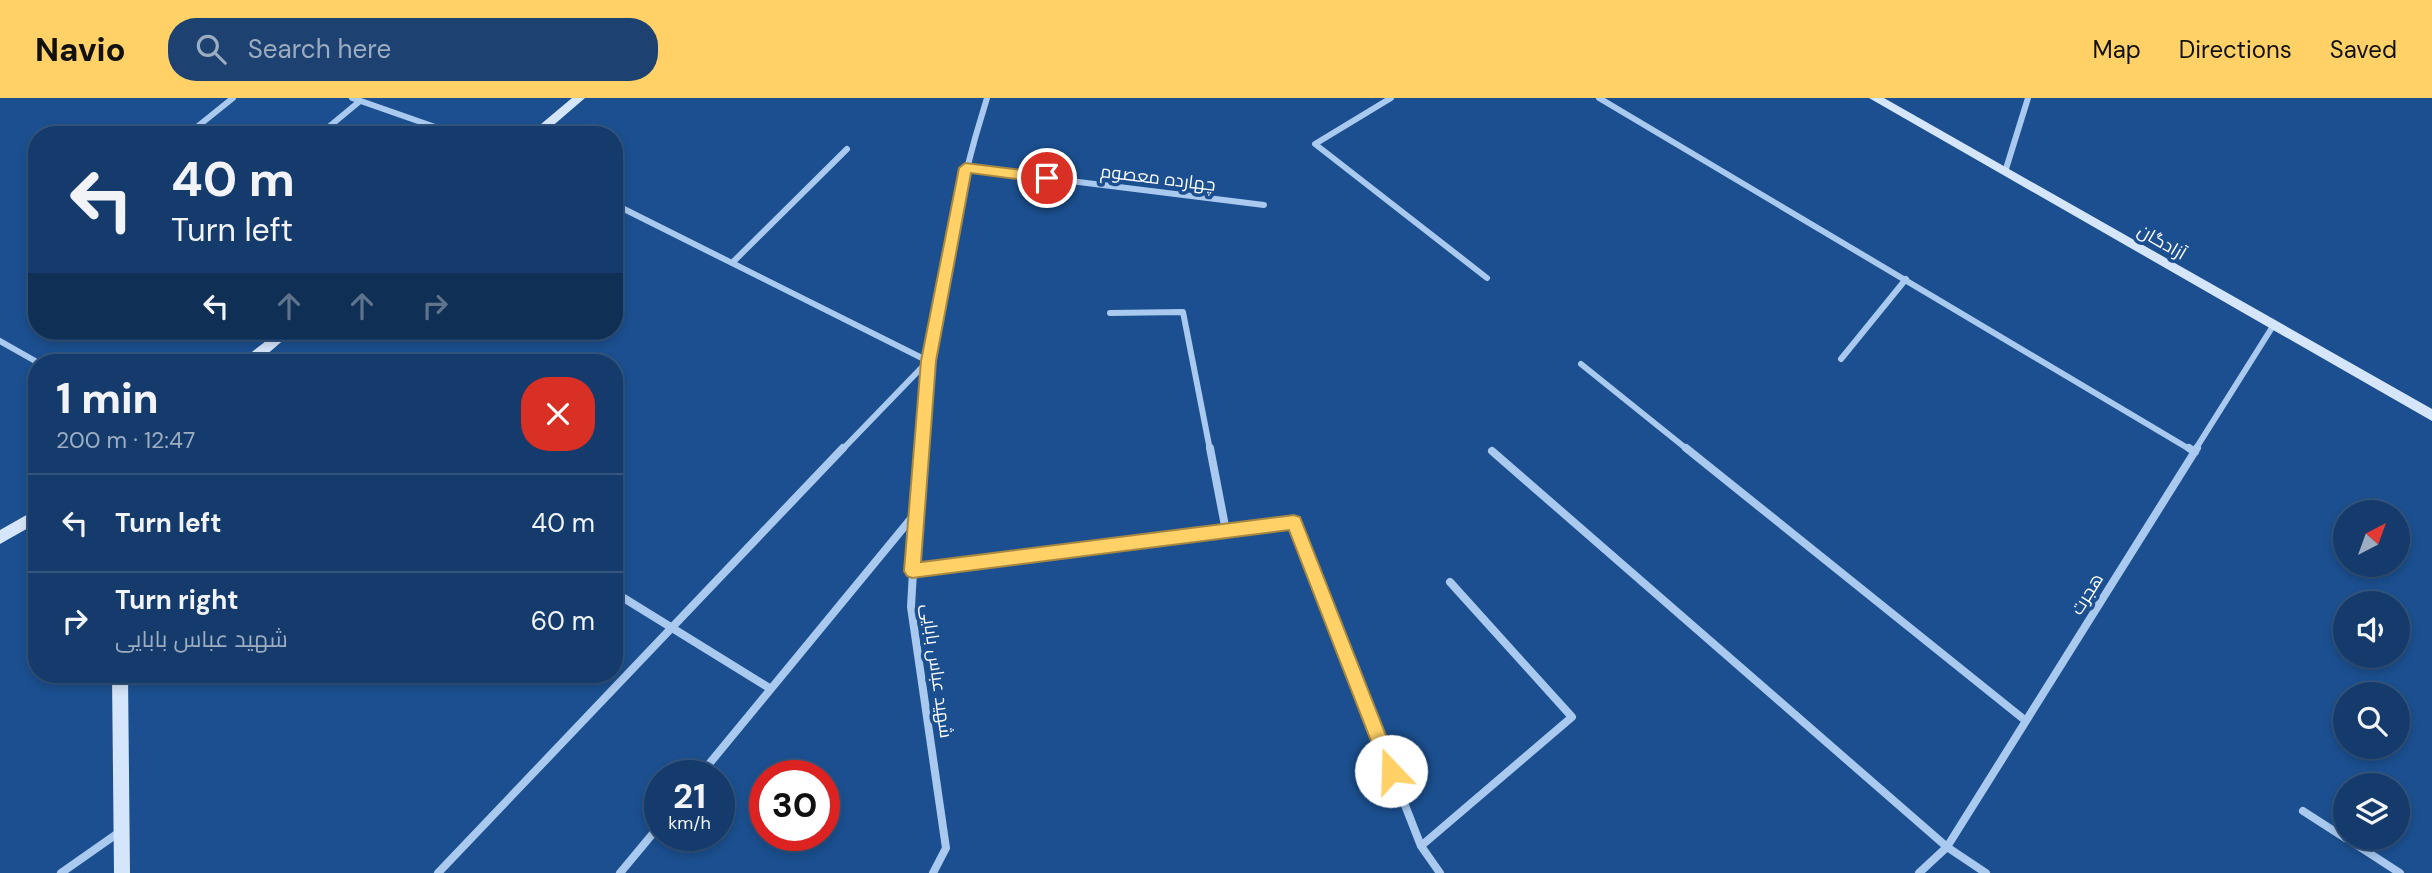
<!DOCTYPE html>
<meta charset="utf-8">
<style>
:root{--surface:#143b6b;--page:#1d4271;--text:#f1f3f6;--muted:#9dadc1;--line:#33557e;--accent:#ffd166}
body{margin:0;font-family:"DM Sans",Cairo,sans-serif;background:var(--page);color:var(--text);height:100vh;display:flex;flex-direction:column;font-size:26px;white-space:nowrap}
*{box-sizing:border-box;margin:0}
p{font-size:23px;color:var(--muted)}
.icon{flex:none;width:38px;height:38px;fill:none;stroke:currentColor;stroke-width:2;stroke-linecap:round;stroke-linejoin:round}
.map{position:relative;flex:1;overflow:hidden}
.panel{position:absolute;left:28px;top:256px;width:595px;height:329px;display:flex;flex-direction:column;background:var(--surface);border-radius:28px;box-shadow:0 4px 10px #0003,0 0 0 2px var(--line)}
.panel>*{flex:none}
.top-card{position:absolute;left:28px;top:28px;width:595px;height:214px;border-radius:28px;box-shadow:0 4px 10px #0003,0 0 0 2px var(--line);background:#143b6b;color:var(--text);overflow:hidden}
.needle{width:46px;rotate:41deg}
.tools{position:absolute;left:2333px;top:402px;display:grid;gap:14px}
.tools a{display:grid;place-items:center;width:77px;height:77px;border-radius:50%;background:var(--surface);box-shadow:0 4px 10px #0003,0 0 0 2px var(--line);font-size:35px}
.speed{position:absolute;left:644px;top:662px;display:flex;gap:14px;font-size:35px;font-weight:700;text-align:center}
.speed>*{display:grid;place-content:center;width:91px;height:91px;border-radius:50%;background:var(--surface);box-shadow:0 4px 10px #0003,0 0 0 2px var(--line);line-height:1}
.speed small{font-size:18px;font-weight:400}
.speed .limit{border:10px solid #d22;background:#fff;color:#111}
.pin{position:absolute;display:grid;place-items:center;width:60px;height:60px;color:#fff;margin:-30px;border:4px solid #fff;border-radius:50%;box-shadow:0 2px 7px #0007}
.me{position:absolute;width:77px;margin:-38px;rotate:339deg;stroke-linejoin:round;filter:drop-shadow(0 0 5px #0008)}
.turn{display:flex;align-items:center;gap:24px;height:147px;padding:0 28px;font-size:32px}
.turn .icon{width:91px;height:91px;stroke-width:2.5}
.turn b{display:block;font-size:49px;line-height:60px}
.lanes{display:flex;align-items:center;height:66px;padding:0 28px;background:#0003;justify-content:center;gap:35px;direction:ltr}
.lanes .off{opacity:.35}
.round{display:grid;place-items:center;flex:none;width:74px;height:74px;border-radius:28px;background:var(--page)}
.summary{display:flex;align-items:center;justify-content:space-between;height:119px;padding:0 28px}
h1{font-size:42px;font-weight:800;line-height:52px}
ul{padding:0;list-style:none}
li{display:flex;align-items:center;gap:21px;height:98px;padding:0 28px;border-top:2px solid var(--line)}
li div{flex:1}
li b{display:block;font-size:26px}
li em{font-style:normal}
header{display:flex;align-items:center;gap:42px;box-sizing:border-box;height:98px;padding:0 35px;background:var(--accent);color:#111}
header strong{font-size:33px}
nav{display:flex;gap:38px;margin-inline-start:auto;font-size:24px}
.search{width:490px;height:63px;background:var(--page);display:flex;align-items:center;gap:18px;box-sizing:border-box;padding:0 24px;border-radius:28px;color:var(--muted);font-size:26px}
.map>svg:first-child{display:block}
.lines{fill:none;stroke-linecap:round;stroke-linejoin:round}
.street-far1{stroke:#a9c9ee;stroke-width:6}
.street{stroke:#a9c9ee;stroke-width:8}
.secondary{fill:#d6e6fa;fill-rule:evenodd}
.route{fill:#ffd166;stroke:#a68842;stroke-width:2}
.labels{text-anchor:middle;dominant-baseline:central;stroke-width:7;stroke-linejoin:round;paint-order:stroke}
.street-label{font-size:18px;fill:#fff;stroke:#1b4f8f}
</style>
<header>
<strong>Navio</strong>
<div class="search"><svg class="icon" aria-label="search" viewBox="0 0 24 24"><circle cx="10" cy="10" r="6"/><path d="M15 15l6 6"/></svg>Search here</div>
<nav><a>Map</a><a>Directions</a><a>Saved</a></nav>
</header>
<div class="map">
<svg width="2432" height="775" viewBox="0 0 2432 775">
<rect width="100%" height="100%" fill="#1b4f8f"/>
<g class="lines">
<path class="street-far1" d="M 352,0 L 458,37
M 1391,0 L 1315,46 L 1487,180
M 1599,0 L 2191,352
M 187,37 L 233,0
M 319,37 L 360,3
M 965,70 L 1264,107
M 2005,74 L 2028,0
M 614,106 L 928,263 L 842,352
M 732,165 L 847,51
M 1110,215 L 1183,214 L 1210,352
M 0,243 L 37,264
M 1841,261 L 1906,181
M 1581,266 L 1688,352
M 920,352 C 931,233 951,114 987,0
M 2195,352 L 2273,228"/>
<path class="street" d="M 920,350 L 911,509 L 946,750 L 933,775
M 1210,350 L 1226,433
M 1686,350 L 2026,623
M 2189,350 L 2195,354
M 1492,353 L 1947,749 L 1986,775
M 913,473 L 1294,424 L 1421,748 L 1440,775
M 614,494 L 771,591
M 700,677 L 914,417
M 2303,713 L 2345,740
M 2346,740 L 2400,775
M 1421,748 L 1572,619 L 1450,484
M 61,775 L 121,733
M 438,775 L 843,350
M 620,775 L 660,727
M 1919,775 L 1947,749 L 2197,350"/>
<path class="secondary" d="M 572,0 L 585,0 L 542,37 L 528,37 Z
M 1869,0 L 1884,0 L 2432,311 L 2432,323 Z
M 279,233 L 294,233 L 258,264 L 243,264 L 244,260 Z
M 37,411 L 37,425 L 0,446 L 0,432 Z
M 112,576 L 128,576 L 130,775 L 114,775 Z"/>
</g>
<path class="route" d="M 965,65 L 1047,75 L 1054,80 L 1047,85 L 971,75 L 936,263 L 921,464 L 1294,417 L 1300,419 L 1400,673 L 1398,679 L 1391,682 L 1385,679 L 1289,432 L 912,480 L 907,478 L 904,473 L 921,263 L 959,70 Z"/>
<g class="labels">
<g class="street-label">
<text transform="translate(1158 80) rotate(7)">چهارده معصوم</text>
<text transform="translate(2162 144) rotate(30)">آزادگان</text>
<text transform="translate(2087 496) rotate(-58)">هجرت</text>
<text transform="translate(937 573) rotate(82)">شهید عباس بابایی</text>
</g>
</g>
</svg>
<div class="tools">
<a><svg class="needle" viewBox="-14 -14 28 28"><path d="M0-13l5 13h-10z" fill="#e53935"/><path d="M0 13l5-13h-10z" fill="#9dadc1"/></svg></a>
<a><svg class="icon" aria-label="sound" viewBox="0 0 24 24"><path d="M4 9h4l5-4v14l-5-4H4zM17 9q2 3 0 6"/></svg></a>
<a><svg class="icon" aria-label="search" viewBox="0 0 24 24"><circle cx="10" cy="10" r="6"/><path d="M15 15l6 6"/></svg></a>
<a><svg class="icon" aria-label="layers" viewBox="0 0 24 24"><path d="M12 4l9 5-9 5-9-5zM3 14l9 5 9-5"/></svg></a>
</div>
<div class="speed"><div>21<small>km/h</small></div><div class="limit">30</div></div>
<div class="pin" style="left:1047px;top:80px;background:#d93025"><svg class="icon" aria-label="arrive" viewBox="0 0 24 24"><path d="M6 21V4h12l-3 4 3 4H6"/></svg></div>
<svg class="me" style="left:1391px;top:673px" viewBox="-20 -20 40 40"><circle r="19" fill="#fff"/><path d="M0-13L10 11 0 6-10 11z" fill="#ffd166"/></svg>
<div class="top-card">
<div class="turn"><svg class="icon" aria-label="left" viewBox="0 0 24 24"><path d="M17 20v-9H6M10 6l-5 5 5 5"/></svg><div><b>40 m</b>Turn left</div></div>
<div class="lanes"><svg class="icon" aria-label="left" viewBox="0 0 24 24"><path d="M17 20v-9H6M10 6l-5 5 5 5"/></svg><svg class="icon off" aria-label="ahead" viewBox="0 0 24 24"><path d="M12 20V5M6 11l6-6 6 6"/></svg><svg class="icon off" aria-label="ahead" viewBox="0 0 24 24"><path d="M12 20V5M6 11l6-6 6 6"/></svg><svg class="icon off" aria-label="right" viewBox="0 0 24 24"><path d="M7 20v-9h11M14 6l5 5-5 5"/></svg></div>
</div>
<section class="panel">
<div class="summary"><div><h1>1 min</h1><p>200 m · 12:47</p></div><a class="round" style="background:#d93025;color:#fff"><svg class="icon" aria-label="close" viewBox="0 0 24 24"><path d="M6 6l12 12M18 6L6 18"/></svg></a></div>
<ul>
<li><svg class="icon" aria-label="left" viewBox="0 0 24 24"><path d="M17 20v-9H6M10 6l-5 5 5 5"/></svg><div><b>Turn left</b></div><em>40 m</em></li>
<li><svg class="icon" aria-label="right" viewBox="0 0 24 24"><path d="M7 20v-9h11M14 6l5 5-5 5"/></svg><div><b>Turn right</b><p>شهید عباس بابایی</p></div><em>60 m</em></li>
</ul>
</section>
</div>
